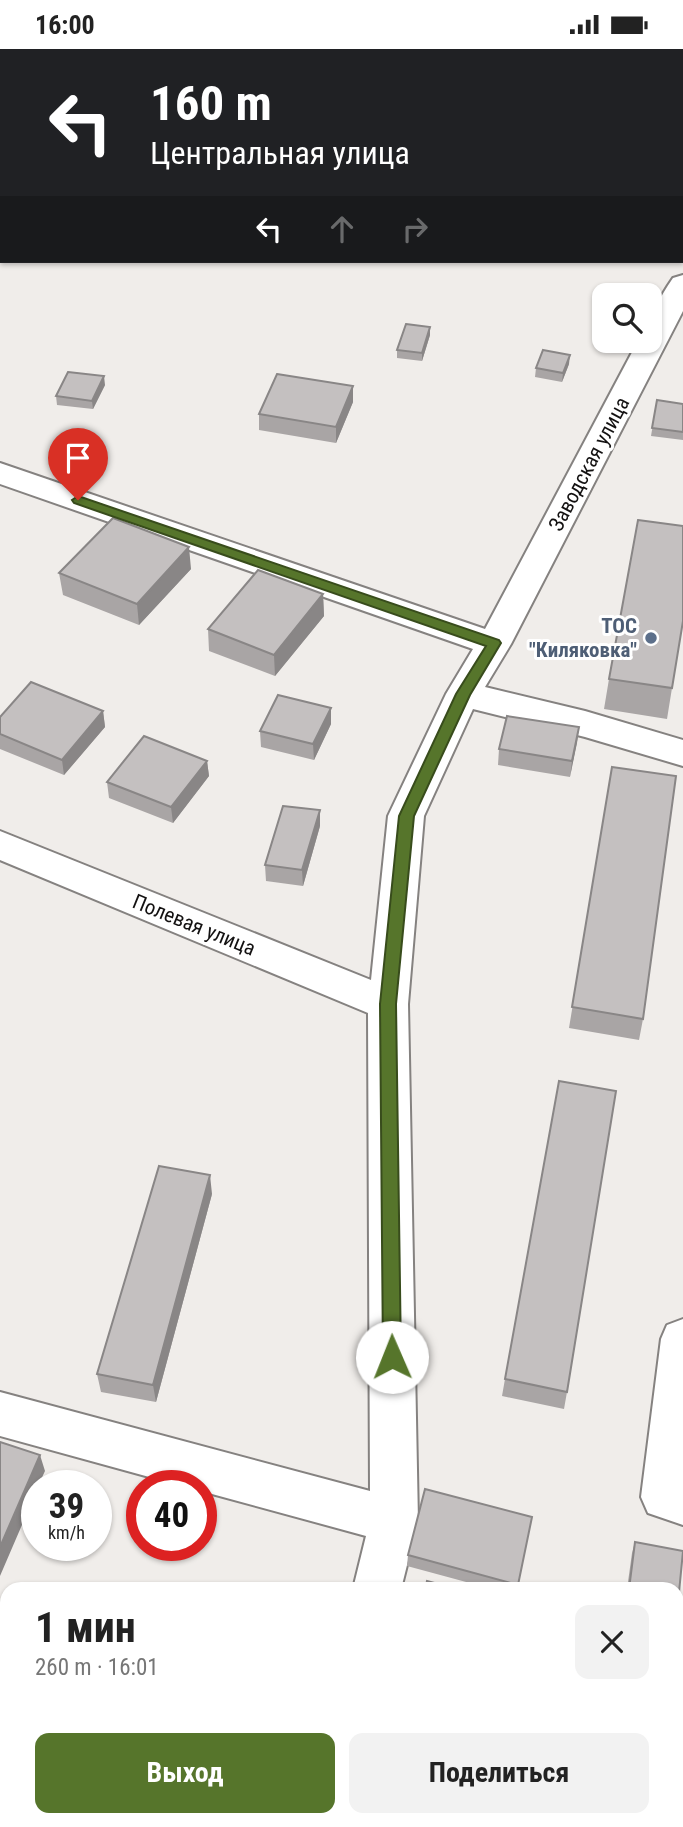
<!DOCTYPE html>
<html lang="ru">
<meta charset="utf-8">
<style>
:root{--surface:#fff;--page:#f2f2f2;--text:#222;--muted:#767676;--accent:#56752b}
body{margin:0;font-family:"Roboto Condensed",sans-serif;background:var(--page);color:var(--text);height:100vh;display:flex;flex-direction:column;font-size:26px;white-space:nowrap}
*{box-sizing:border-box;margin:0}
p{font-size:23px;color:var(--muted)}
.icon{flex:none;width:38px;height:38px;fill:none;stroke:currentColor;stroke-width:2;stroke-linecap:round;stroke-linejoin:round}
.map{position:relative;flex:1;overflow:hidden}
.side{position:absolute;left:0px;top:1533px;width:684px;height:245px;display:flex;flex-direction:column;background:var(--surface);border-radius:21px 21px 0 0;box-shadow:0 2px 5px #0004}
.side>*{flex:none}
.banner{position:absolute;left:0px;top:0px;width:684px;height:214px;box-shadow:0 2px 5px #0004;background:#202124;color:#fff;overflow:hidden}
.tools{position:absolute;left:592px;top:234px;display:grid;gap:14px}
.tools a{display:grid;place-items:center;width:70px;height:70px;border-radius:14px;background:var(--surface);box-shadow:0 2px 5px #0004;font-size:35px}
.speed{position:absolute;left:21px;top:1421px;display:flex;gap:14px;font-size:35px;font-weight:700;text-align:center}
.speed>*{display:grid;place-content:center;width:91px;height:91px;border-radius:50%;background:var(--surface);box-shadow:0 2px 5px #0004;line-height:1}
.speed small{font-size:18px;font-weight:400}
.speed .limit{border:10px solid #d22;background:#fff;color:#111}
.pin{position:absolute;display:grid;place-items:center;width:60px;height:60px;color:#fff;margin:-72px -30px;border-radius:50% 50% 50% 0;rotate:-45deg;box-shadow:0 0 7px #0007}
.pin .icon{rotate:45deg}
.me{position:absolute;width:77px;margin:-38px;rotate:359deg;stroke-linejoin:round;filter:drop-shadow(0 0 5px #0008)}
.turn{display:flex;align-items:center;gap:24px;height:147px;padding:0 35px;font-size:32px}
.turn .icon{width:91px;height:91px;stroke-width:2.5}
.turn b{display:block;font-size:49px;line-height:60px}
.lanes{display:flex;align-items:center;height:66px;padding:0 35px;background:#0003;justify-content:center;gap:35px;direction:ltr}
.lanes .off{opacity:.35}
.round{display:grid;place-items:center;flex:none;width:74px;height:74px;border-radius:14px;background:var(--page)}
.head{display:flex;align-items:center;justify-content:space-between;height:119px;padding:0 35px}
h1{font-size:42px;font-weight:700;line-height:52px}
.button{display:flex;gap:14px;margin-top:auto;padding:14px 35px}
.button a{flex:1;height:80px;border-radius:14px;background:var(--accent);color:#fff;font-size:28px;font-weight:700;line-height:80px;text-align:center}
.button a+a{background:var(--page);color:var(--text)}
.status{display:flex;justify-content:space-between;align-items:center;height:49px;padding:0 35px;background:var(--surface);direction:ltr}
.status svg{height:19px;fill:currentColor}
.map>svg:first-child{display:block}
.lines{fill:none;stroke-linecap:round;stroke-linejoin:round}
.minor-casing{stroke:#858280;stroke-width:4}
.minor{fill:#fff;fill-rule:evenodd}
.wall{fill:#a9a5a5}
.shaded-wall{fill:#898686}
.building{fill:#c4c0c0;stroke:#898686;stroke-width:2}
.route{fill:#56752b;stroke:#384c1c;stroke-width:2}
.service-dot{fill:#5c6f8a;stroke:#fff;stroke-width:2.5}
.labels{text-anchor:middle;dominant-baseline:central;stroke-width:6;stroke-linejoin:round;paint-order:stroke}
.street-label{font-size:21px;fill:#131111;stroke:#fff}
.service-label{font-size:21px;font-weight:bold;fill:#4e5e75;stroke:#fff;text-anchor:end}
</style>
<div class="status"><b>16:00</b><svg viewBox="0 0 49 12"><path d="M0 12V9h3v3zM5 12V6h3v6zM10 12V3h3v9zM15 12V0h3v12zM26 1h20v11H26zM47 4h2v5h-2z"/></svg></div>
<div class="map">
<svg width="683" height="1778" viewBox="0 0 683 1778">
<rect width="100%" height="100%" fill="#f0edea"/>
<g class="lines">
<defs>
<path id="minor" d="M 0,28 L 2,28 L 2,44 L 0,44 Z
M 682,117 L 683,117 L 683,133 L 682,133 Z
M 683,226 L 683,262 L 511,595 L 485,638 L 585,662 L 683,691 L 683,717 L 585,688 L 473,660 L 424,767 L 408,955 L 418,1472 L 401,1540 L 353,1540 L 366,1487 L 201,1442 L 201,1437 L 182,1437 L 0,1387 L 0,1343 L 370,1442 L 368,964 L 0,811 L 0,782 L 371,931 L 388,767 L 446,645 L 473,600 L 0,435 L 0,414 L 485,580 L 638,292 L 649,292 C 649,268 659,249 673,229 Z
M 683,1270 L 683,1476 L 648,1464 L 641,1448 L 661,1290 L 667,1276 Z
M 295,1771 L 347,1771 L 345,1778 L 293,1778 Z"/>
</defs>
<use href="#minor" class="minor-casing"/>
<use href="#minor" class="minor"/>
</g>
<path class="wall" d="M 47,0 L 173,0 L 174,2 L 49,2 Z
M 2,94 L 2,117 L 0,117 L 0,96 Z
M 430,278 L 430,286 L 422,312 L 397,309 L 397,301 Z
M 569,315 L 562,333 L 535,328 L 536,319 Z
M 105,336 L 93,360 L 57,356 L 56,347 Z
M 353,337 L 353,353 L 336,394 L 259,381 L 259,365 Z
M 657,351 L 683,355 L 683,391 L 651,387 Z
M 191,520 L 139,576 L 63,546 L 59,524 Z
M 323,545 L 324,567 L 275,627 L 209,602 L 208,580 Z
M 609,630 L 672,639 L 667,670 L 604,660 Z
M 331,659 L 331,675 L 314,711 L 261,698 L 260,682 Z
M 103,662 L 105,678 L 64,726 L 0,700 L 0,668 Z
M 579,678 L 570,728 L 498,716 L 499,700 Z
M 207,712 L 209,727 L 173,774 L 109,749 L 107,733 Z
M 612,718 L 643,970 L 639,991 L 569,979 Z
M 320,777 L 303,837 L 266,832 L 265,816 Z
M 212,1145 L 156,1353 L 101,1343 L 97,1325 Z
M 505,1330 L 567,1343 L 564,1360 L 502,1347 Z
M 532,1468 L 517,1540 L 492,1540 L 407,1517 L 408,1506 Z
M 635,1493 L 677,1540 L 627,1540 L 632,1504 Z"/>
<path class="shaded-wall" d="M 61,0 L 102,0 L 102,2 L 61,2 Z
M 141,0 L 173,0 L 174,2 L 135,2 Z
M 430,278 L 430,286 L 422,312 L 422,304 Z
M 570,306 L 569,315 L 562,333 L 563,324 Z
M 104,327 L 105,336 L 93,360 L 92,352 Z
M 353,337 L 353,353 L 336,394 L 336,378 Z
M 189,498 L 191,520 L 139,576 L 137,555 Z
M 323,545 L 324,567 L 275,627 L 274,606 Z
M 331,659 L 331,675 L 314,711 L 313,695 Z
M 103,662 L 105,678 L 64,726 L 62,711 Z
M 579,678 L 577,694 L 570,728 L 572,712 Z
M 207,712 L 209,727 L 173,774 L 171,758 Z
M 320,761 L 320,777 L 303,837 L 302,821 Z
M 210,1126 L 212,1145 L 156,1353 L 153,1336 Z
M 40,1406 L 45,1422 L 38,1437 L 37,1437 L 37,1441 L 0,1527 L 0,1498 Z"/>
<path class="building" d="M 119,0 L 141,0 L 135,2 L 121,2 Z
M 606,0 L 607,0 L 625,2 L 605,2 Z
M 406,275 L 430,278 L 422,304 L 397,301 Z
M 543,301 L 570,306 L 563,324 L 536,319 Z
M 68,323 L 104,327 L 92,352 L 56,347 Z
M 277,325 L 353,337 L 336,378 L 259,365 Z
M 657,351 L 683,355 L 683,383 L 652,379 Z
M 113,469 L 189,498 L 137,555 L 59,524 Z
M 638,471 L 683,477 L 683,572 L 672,639 L 609,630 Z
M 258,521 L 323,545 L 274,606 L 208,580 Z
M 31,633 L 103,662 L 62,711 L 0,685 L 0,668 Z
M 278,646 L 331,659 L 313,695 L 260,682 Z
M 507,667 L 579,678 L 572,712 L 499,700 Z
M 144,687 L 207,712 L 171,758 L 107,733 Z
M 612,718 L 676,727 L 643,970 L 572,958 Z
M 283,757 L 320,761 L 302,821 L 265,816 Z
M 559,1032 L 616,1042 L 567,1343 L 505,1330 Z
M 159,1117 L 210,1126 L 153,1336 L 97,1325 Z
M 0,1393 L 40,1406 L 0,1498 Z
M 425,1440 L 532,1468 L 518,1536 L 408,1506 Z
M 635,1493 L 683,1502 L 677,1564 L 677,1540 L 629,1540 Z
M 427,1532 L 457,1540 L 425,1540 Z"/>
<path class="route" d="M 78,447 L 499,591 L 501,594 L 470,646 L 414,767 L 396,955 L 401,1308 L 399,1315 L 392,1317 L 386,1315 L 383,1308 L 380,955 L 399,767 L 456,645 L 486,597 L 74,454 L 72,451 Z"/>
<circle class="service-dot" cx="651" cy="589" r="7"/>
<g class="labels">
<g class="street-label">
<text transform="translate(589 415) rotate(-62)">Заводская улица</text>
<text transform="translate(194 876) rotate(22)">Полевая улица</text>
</g>
<g class="service-label">
<text x="637" y="577">ТОС<tspan x="637" dy="24">"Киляковка"</tspan></text>
</g>
</g>
</svg>
<div class="tools">
<a><svg class="icon" aria-label="search" viewBox="0 0 24 24"><circle cx="10" cy="10" r="6"/><path d="M15 15l6 6"/></svg></a>
</div>
<div class="speed"><div>39<small>km/h</small></div><div class="limit">40</div></div>
<div class="pin" style="left:78px;top:451px;background:#d93025"><svg class="icon" aria-label="arrive" viewBox="0 0 24 24"><path d="M6 21V4h12l-3 4 3 4H6"/></svg></div>
<svg class="me" style="left:392px;top:1308px" viewBox="-20 -20 40 40"><circle r="19" fill="#fff"/><path d="M0-13L10 11 0 6-10 11z" fill="#56752b"/></svg>
<div class="banner">
<div class="turn"><svg class="icon" aria-label="left" viewBox="0 0 24 24"><path d="M17 20v-9H6M10 6l-5 5 5 5"/></svg><div><b>160 m</b>Центральная улица</div></div>
<div class="lanes"><svg class="icon" aria-label="left" viewBox="0 0 24 24"><path d="M17 20v-9H6M10 6l-5 5 5 5"/></svg><svg class="icon off" aria-label="ahead" viewBox="0 0 24 24"><path d="M12 20V5M6 11l6-6 6 6"/></svg><svg class="icon off" aria-label="right" viewBox="0 0 24 24"><path d="M7 20v-9h11M14 6l5 5-5 5"/></svg></div>
</div>
<section class="side">
<div class="head"><div><h1>1 мин</h1><p>260 m · 16:01</p></div><a class="round"><svg class="icon" aria-label="close" viewBox="0 0 24 24"><path d="M6 6l12 12M18 6L6 18"/></svg></a></div>
<div class="button"><a>Выход</a><a>Поделиться</a></div>
</section>
</div>
